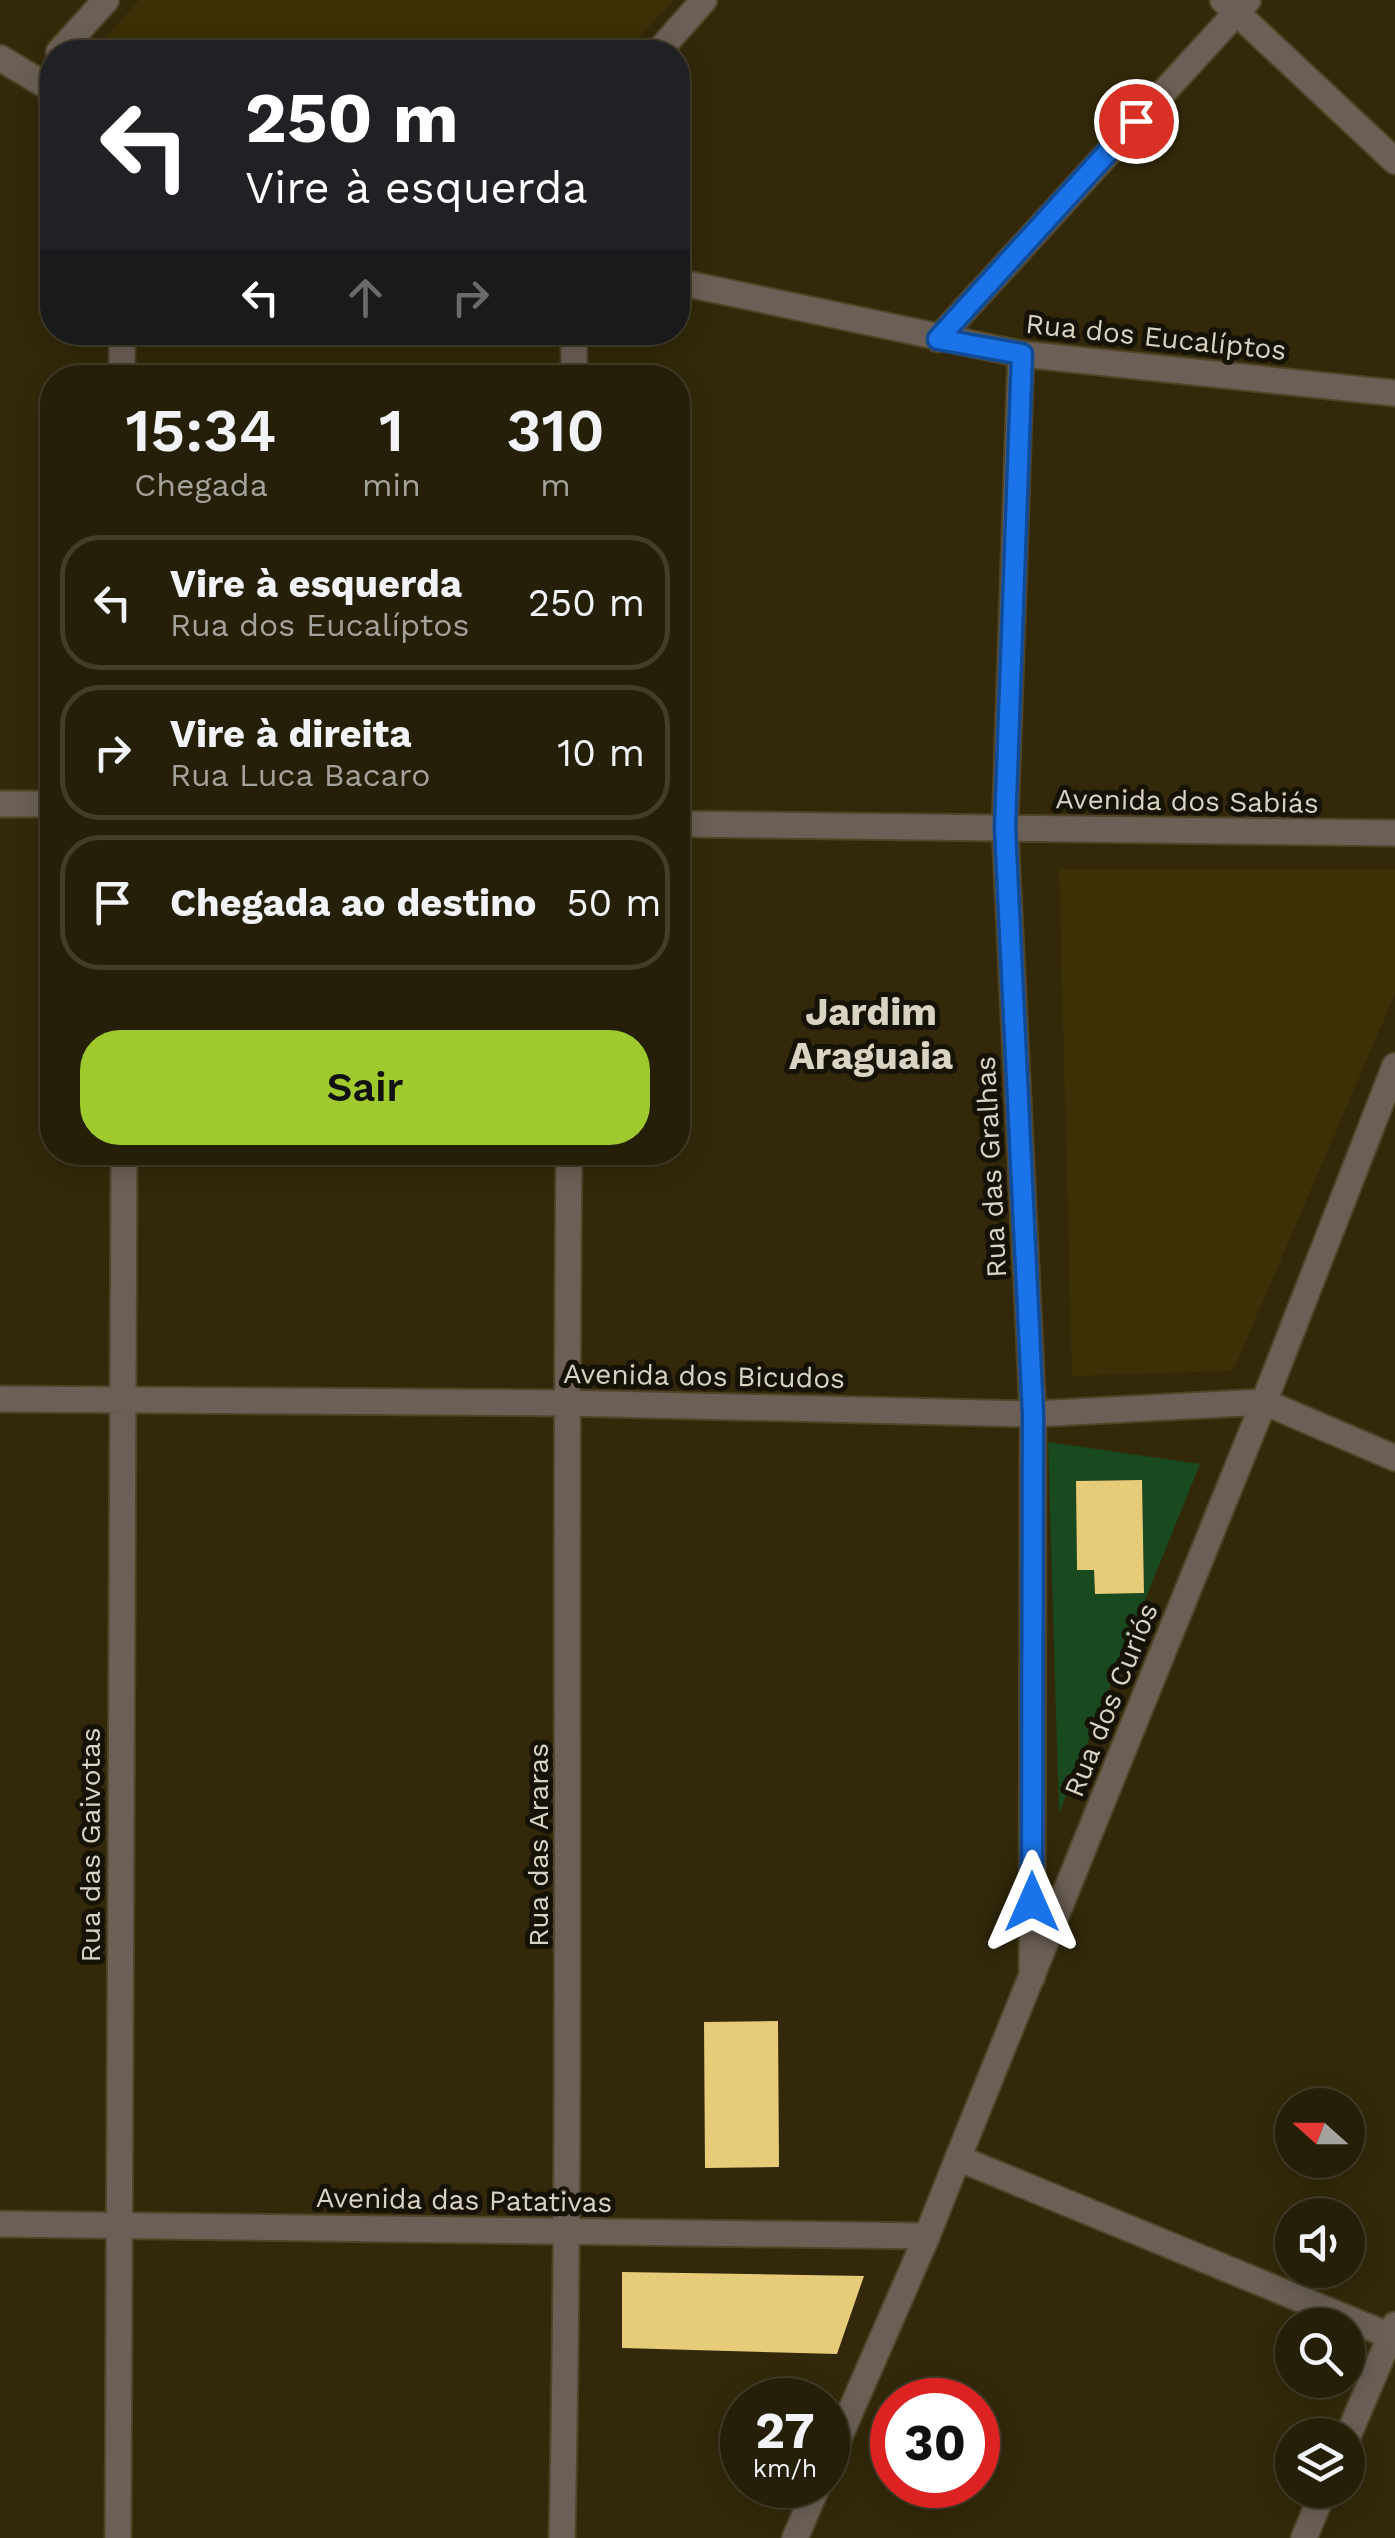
<!DOCTYPE html>
<html lang="pt">
<meta charset="utf-8">
<style>
:root{--surface:#261f08;--page:#2e2712;--text:#f1f3f6;--muted:#a4a29c;--line:#423d29;--accent:#9fca2d}
body{margin:0;font-family:"Work Sans",sans-serif;background:var(--page);color:var(--text);height:100vh;display:flex;flex-direction:column;font-size:38px;white-space:nowrap}
*{box-sizing:border-box;margin:0}
p{font-size:32px;color:var(--muted)}
.icon{flex:none;width:55px;height:55px;fill:none;stroke:currentColor;stroke-width:2;stroke-linecap:round;stroke-linejoin:round}
.map{position:relative;flex:1;overflow:hidden}
.panel{position:absolute;left:40px;top:365px;width:650px;height:800px;display:flex;flex-direction:column;background:var(--surface);border-radius:40px;box-shadow:0 5px 25px #0003,0 0 0 2px var(--line)}
.panel>*{flex:none}
.top-card{position:absolute;left:40px;top:40px;width:650px;height:305px;border-radius:40px;box-shadow:0 5px 25px #0003,0 0 0 2px var(--line);background:#202124;color:#fff;overflow:hidden}
.needle{width:65px;rotate:291deg}
.buttons{position:absolute;left:1275px;top:2088px;display:grid;gap:20px}
.buttons a{display:grid;place-items:center;width:90px;height:90px;border-radius:50%;background:var(--surface);box-shadow:0 5px 25px #0003,0 0 0 2px var(--line);font-size:50px}
.speed{position:absolute;left:720px;top:2378px;display:flex;gap:20px;font-size:50px;font-weight:700;text-align:center}
.speed>*{display:grid;place-content:center;width:130px;height:130px;border-radius:50%;background:var(--surface);box-shadow:0 5px 25px #0003,0 0 0 2px var(--line);line-height:1}
.speed small{font-size:25px;font-weight:400}
.speed .limit{border:15px solid #d22;background:#fff;color:#111}
.pin{position:absolute;display:grid;place-items:center;width:85px;height:85px;color:#fff;margin:-42px;border:5px solid #fff;border-radius:50%;box-shadow:0 2px 10px #0007}
.me{position:absolute;width:110px;margin:-55px;rotate:0deg;stroke-linejoin:round;filter:drop-shadow(0 0 8px #0008)}
.turn{display:flex;align-items:center;gap:35px;height:210px;padding:0 40px;font-size:45px}
.turn .icon{width:130px;height:130px;stroke-width:2.5}
.turn b{display:block;font-size:70px;line-height:85px}
.lanes{display:flex;align-items:center;height:95px;padding:0 40px;background:#0003;justify-content:center;gap:50px;direction:ltr}
.lanes .off{opacity:.35}
.eta{display:flex;justify-content:space-evenly;align-items:center;height:170px;text-align:center}
.eta b{font-size:60px;font-weight:600;line-height:70px}
.button{display:flex;gap:20px;margin-top:auto;padding:20px 40px}
.button a{flex:1;height:115px;border-radius:40px;background:var(--accent);color:#111;font-size:40px;font-weight:600;line-height:115px;text-align:center}
ul{padding:0;list-style:none}
li{display:flex;align-items:center;gap:30px;height:135px;margin:0 20px 15px;padding:0 20px;border:5px solid var(--line);border-radius:40px}
li div{flex:1}
li b{display:block;font-size:38px}
li em{font-style:normal}
.map>svg:first-child{display:block}
.built{fill:#3c3007}
.green{fill:#18491f;fill-rule:evenodd}
.building{fill:#e6cb79}
.lines{fill:none;stroke-linecap:round;stroke-linejoin:round}
.minor-casing{stroke:#4e4427;stroke-width:29}
.tertiary-casing{stroke:#4e4427;stroke-width:29}
.minor{stroke:#6c6056;stroke-width:25}
.tertiary{stroke:#6c6056;stroke-width:25}
.route-casing{stroke:#114b97;stroke-width:25}
.route{stroke:#1a73e8;stroke-width:18}
.labels{text-anchor:middle;dominant-baseline:central;stroke-width:10;stroke-linejoin:round;paint-order:stroke}
.street-label{font-size:28px;fill:#d9d3c2;stroke:#161206}
.district-label{font-size:38px;font-weight:bold;fill:#d9d3c2;stroke:#161206}
</style>
<div class="map">
<svg width="1395" height="2538" viewBox="0 0 1395 2538">
<rect width="100%" height="100%" fill="#33290a"/>
<path class="built" d="M 139,0 L 673,0 L 626,52 L 93,52 Z
M 1059,869 L 1395,869 L 1395,994 L 1233,1371 L 1072,1376 Z"/>
<path class="green" d="M 1048,1442 L 1200,1464 L 1059,1813 ZM 1142,1480 L 1144,1593 L 1095,1594 L 1094,1570 L 1077,1569 L 1076,1481 Z"/>
<path class="building" d="M 1142,1480 L 1144,1593 L 1095,1594 L 1094,1570 L 1077,1570 L 1076,1481 Z
M 778,2021 L 779,2167 L 705,2168 L 704,2022 Z
M 622,2272 L 864,2276 L 837,2354 L 622,2348 Z"/>
<g class="lines">
<defs>
<path id="minor" d="M 1223,0 L 1395,161
M 59,52 L 106,0
M 658,52 L 704,0
M 122,332 L 122,378
M 938,339 L 1248,0
M 1021,354 L 1005,828 L 1033,1414 L 1032,1977
M 574,378 L 574,332
M 0,804 L 52,804
M 678,824 L 1395,833
M 0,1399 L 566,1403 L 1033,1414 L 1264,1402 L 1395,1458
M 958,2158 L 1264,1402 L 1395,1066
M 1348,2436 L 1395,2325
M 828,2463 L 927,2236
M 118,2538 L 124,1152
M 562,2538 C 572,2076 564,1614 569,1152
M 795,2538 L 818,2485
M 1304,2538 L 1324,2490"/>
<path id="tertiary" d="M 0,58 L 52,89
M 678,282 L 1021,354 L 1395,393
M 0,2224 L 927,2236 L 958,2158 L 1395,2338"/>
</defs>
<use href="#minor" class="minor-casing"/>
<use href="#tertiary" class="tertiary-casing"/>
<use href="#minor" class="minor"/>
<use href="#tertiary" class="tertiary"/>
</g>
<g class="lines">
<defs>
<path id="route" d="M 1032,1902 L 1033,1414 L 1005,828 L 1022,354 L 938,339 L 1136,121"/>
</defs>
<use href="#route" class="route-casing"/>
<use href="#route" class="route"/>
</g>
<g class="labels">
<g class="street-label">
<text transform="translate(1156 337) rotate(6)">Rua dos Eucalíptos</text>
<text transform="translate(1187 801) rotate(1)">Avenida dos Sabiás</text>
<text transform="translate(991 1167) rotate(-93)">Rua das Gralhas</text>
<text transform="translate(704 1376) rotate(1)">Avenida dos Bicudos</text>
<text transform="translate(1111 1700) rotate(-68)">Rua dos Curiós</text>
<text transform="translate(90 1845) rotate(-90)">Rua das Gaivotas</text>
<text transform="translate(538 1845) rotate(-90)">Rua das Araras</text>
<text transform="translate(464 2200) rotate(1)">Avenida das Patativas</text>
</g>
<g class="district-label">
<text x="871" y="1012">Jardim<tspan x="871" dy="44">Araguaia</tspan></text>
</g>
</g>
</svg>
<div class="buttons">
<a><svg class="needle" viewBox="-14 -14 28 28"><path d="M0-13l5 13h-10z" fill="#e53935"/><path d="M0 13l5-13h-10z" fill="#a4a29c"/></svg></a>
<a><svg class="icon" aria-label="sound" viewBox="0 0 24 24"><path d="M4 9h4l5-4v14l-5-4H4zM17 9q2 3 0 6"/></svg></a>
<a><svg class="icon" aria-label="search" viewBox="0 0 24 24"><circle cx="10" cy="10" r="6"/><path d="M15 15l6 6"/></svg></a>
<a><svg class="icon" aria-label="layers" viewBox="0 0 24 24"><path d="M12 4l9 5-9 5-9-5zM3 14l9 5 9-5"/></svg></a>
</div>
<div class="speed"><div>27<small>km/h</small></div><div class="limit">30</div></div>
<div class="pin" style="left:1136px;top:121px;background:#d93025"><svg class="icon" aria-label="arrive" viewBox="0 0 24 24"><path d="M6 21V4h12l-3 4 3 4H6"/></svg></div>
<svg class="me" style="left:1032px;top:1902px" viewBox="-20 -20 40 40"><path d="M0-17L14 15 0 8-14 15z" fill="#1a73e8" stroke="#fff" stroke-width="4"/></svg>
<div class="top-card">
<div class="turn"><svg class="icon" aria-label="left" viewBox="0 0 24 24"><path d="M17 20v-9H6M10 6l-5 5 5 5"/></svg><div><b>250 m</b>Vire à esquerda</div></div>
<div class="lanes"><svg class="icon" aria-label="left" viewBox="0 0 24 24"><path d="M17 20v-9H6M10 6l-5 5 5 5"/></svg><svg class="icon off" aria-label="ahead" viewBox="0 0 24 24"><path d="M12 20V5M6 11l6-6 6 6"/></svg><svg class="icon off" aria-label="right" viewBox="0 0 24 24"><path d="M7 20v-9h11M14 6l5 5-5 5"/></svg></div>
</div>
<section class="panel">
<div class="eta">
<div><b>15:34</b><p>Chegada</p></div>
<div><b>1</b><p>min</p></div>
<div><b>310</b><p>m</p></div>
</div>
<ul>
<li><svg class="icon" aria-label="left" viewBox="0 0 24 24"><path d="M17 20v-9H6M10 6l-5 5 5 5"/></svg><div><b>Vire à esquerda</b><p>Rua dos Eucalíptos</p></div><em>250 m</em></li>
<li><svg class="icon" aria-label="right" viewBox="0 0 24 24"><path d="M7 20v-9h11M14 6l5 5-5 5"/></svg><div><b>Vire à direita</b><p>Rua Luca Bacaro</p></div><em>10 m</em></li>
<li><svg class="icon" aria-label="arrive" viewBox="0 0 24 24"><path d="M6 21V4h12l-3 4 3 4H6"/></svg><div><b>Chegada ao destino</b></div><em>50 m</em></li>
</ul>
<div class="button"><a>Sair</a></div>
</section>
</div>
